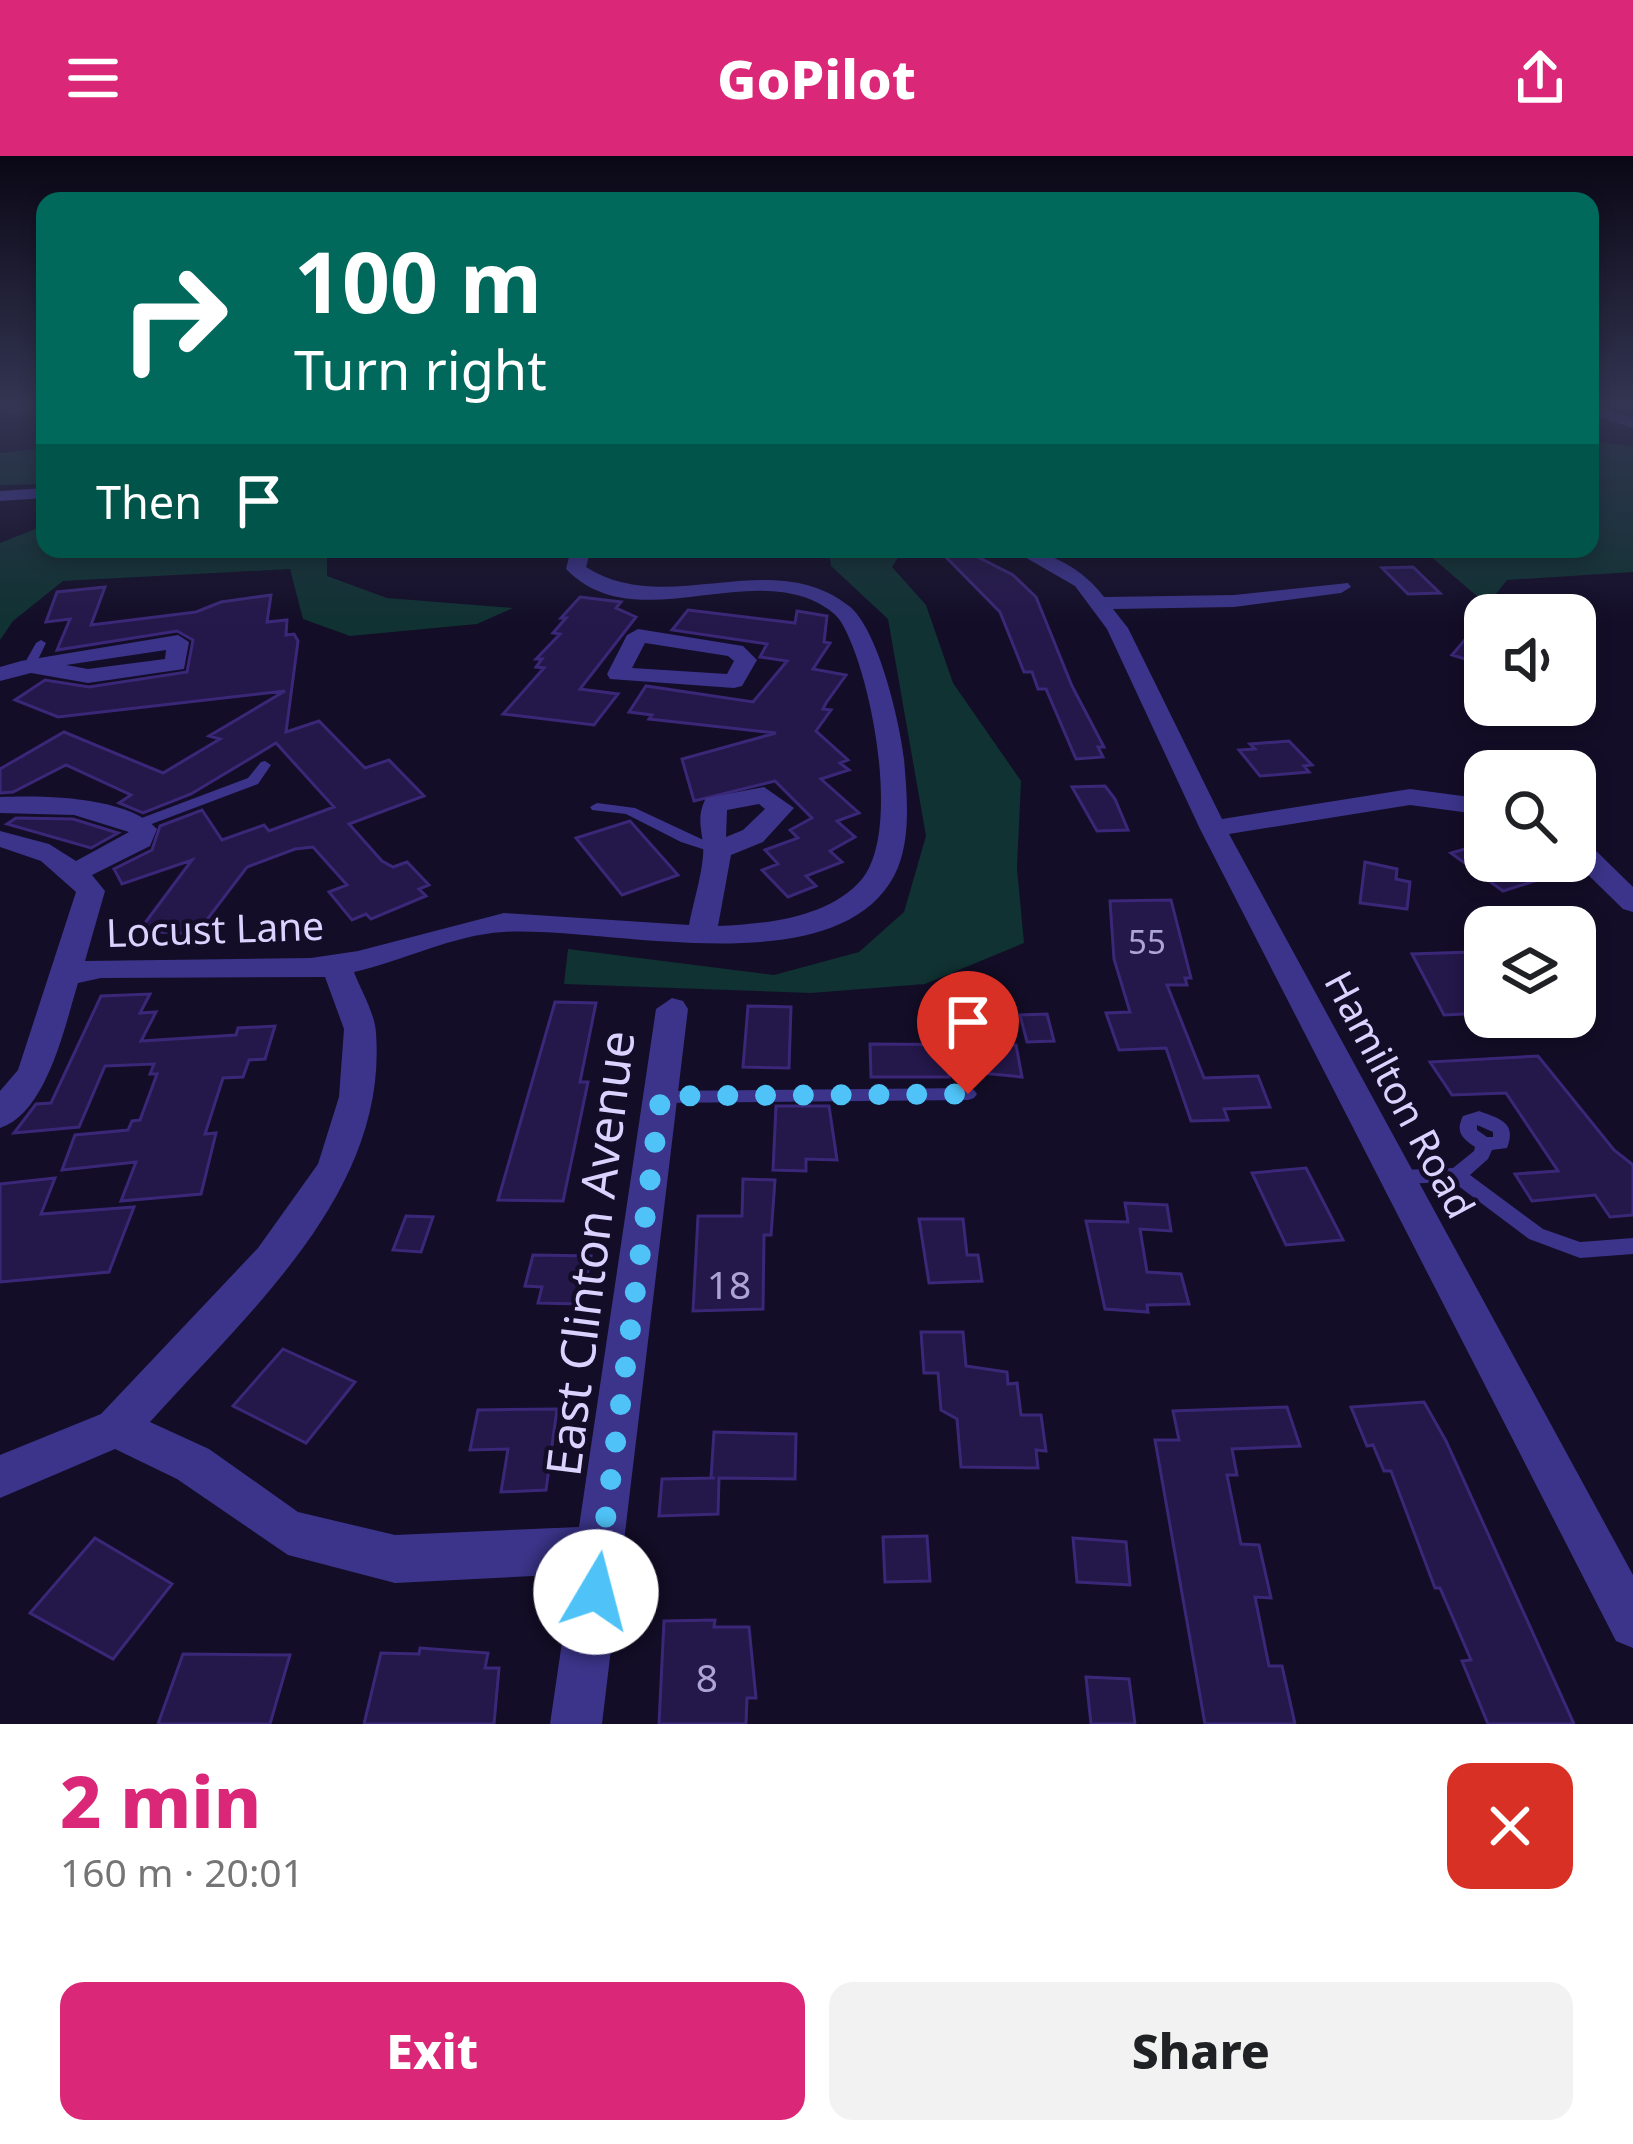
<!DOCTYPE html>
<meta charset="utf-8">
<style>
:root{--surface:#fff;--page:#f2f2f2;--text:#202124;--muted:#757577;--accent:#db2777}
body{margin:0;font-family:"Noto Sans",sans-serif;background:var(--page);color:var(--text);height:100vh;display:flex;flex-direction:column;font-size:45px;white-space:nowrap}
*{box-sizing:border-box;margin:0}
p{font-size:39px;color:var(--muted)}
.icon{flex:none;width:66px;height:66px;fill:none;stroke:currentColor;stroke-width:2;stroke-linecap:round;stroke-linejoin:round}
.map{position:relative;height:1568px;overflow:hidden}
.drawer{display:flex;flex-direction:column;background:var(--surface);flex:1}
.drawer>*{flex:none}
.top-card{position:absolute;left:36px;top:36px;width:1563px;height:366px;border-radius:24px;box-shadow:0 6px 18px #0003;background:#00695c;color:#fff;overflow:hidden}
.tools{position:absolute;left:1464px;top:438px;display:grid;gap:24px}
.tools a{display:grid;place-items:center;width:132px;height:132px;border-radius:24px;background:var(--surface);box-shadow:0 6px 18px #0003;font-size:60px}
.pin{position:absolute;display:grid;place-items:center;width:102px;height:102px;color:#fff;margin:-123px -51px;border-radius:50% 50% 50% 0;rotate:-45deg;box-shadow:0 0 12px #0007}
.pin .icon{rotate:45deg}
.me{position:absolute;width:132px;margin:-66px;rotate:8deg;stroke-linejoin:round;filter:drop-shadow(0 0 9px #0008)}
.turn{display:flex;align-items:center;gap:42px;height:252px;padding:0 60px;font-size:54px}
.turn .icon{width:156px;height:156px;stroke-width:2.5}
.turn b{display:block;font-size:84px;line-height:102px}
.then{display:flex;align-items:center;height:114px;padding:0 60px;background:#0003;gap:24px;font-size:45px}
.round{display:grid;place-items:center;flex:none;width:126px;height:126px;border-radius:24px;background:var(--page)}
.summary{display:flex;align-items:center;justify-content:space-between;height:204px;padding:0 60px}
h1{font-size:72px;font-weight:800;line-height:90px;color:var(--accent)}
.action{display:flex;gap:24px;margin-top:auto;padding:24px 60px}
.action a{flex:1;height:138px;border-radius:24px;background:var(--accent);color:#fff;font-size:48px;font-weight:800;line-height:138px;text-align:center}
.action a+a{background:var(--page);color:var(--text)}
header{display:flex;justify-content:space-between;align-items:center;height:156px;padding:0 60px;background:var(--accent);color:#fff;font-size:54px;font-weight:800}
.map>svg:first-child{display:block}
.green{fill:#103232}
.building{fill:#24174a;stroke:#3b2778;stroke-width:3}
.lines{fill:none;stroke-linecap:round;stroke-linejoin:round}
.lane{fill:#3b348a;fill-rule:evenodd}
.street{fill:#3b348a;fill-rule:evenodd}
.route{stroke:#4fc3f7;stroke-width:21;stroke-dasharray:0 37.8}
.labels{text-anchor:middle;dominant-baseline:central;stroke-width:9;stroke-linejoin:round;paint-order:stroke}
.number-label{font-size:33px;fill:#aca4d2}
.street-label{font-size:39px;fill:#dad3ff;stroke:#130d27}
.near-number-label{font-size:39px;fill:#aca4d2}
.near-street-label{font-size:48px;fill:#dad3ff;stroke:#130d27}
</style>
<header><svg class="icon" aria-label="menu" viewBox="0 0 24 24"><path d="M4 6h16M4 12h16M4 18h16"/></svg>GoPilot<svg class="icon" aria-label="share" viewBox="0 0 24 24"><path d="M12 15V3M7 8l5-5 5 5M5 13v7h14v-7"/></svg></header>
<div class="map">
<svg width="1633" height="1568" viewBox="0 0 1633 1568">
<rect width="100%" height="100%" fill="#130d27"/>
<path class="green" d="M 1590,285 L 1633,290 L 1633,416 L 1507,424 L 1495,439 L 1513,459 L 1499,459 L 1422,393 L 1590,393 Z
M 45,292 L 45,328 L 0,329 L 0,297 Z
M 45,369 L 45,393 L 365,393 L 327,398 L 327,420 L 387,442 L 513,452 L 477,468 L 350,480 L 303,463 L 290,413 L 63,425 L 13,465 L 0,484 L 0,387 Z
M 829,393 L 903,393 L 892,411 L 926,449 L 953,527 L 1021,625 L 1017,712 L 1024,787 L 925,828 L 811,837 L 564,828 L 568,793 L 774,819 L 859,796 L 904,756 L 926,680 L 888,463 L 831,410 Z"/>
<path class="building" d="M 938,393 L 962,393 L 1013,419 L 1036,441 L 1072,530 L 1104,591 L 1098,591 L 1103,601 L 1076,603 L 1046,533 L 1038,533 L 1032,516 L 1024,516 L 1000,456 Z
M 1413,411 L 1440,437 L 1408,438 L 1382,412 Z
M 105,431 L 91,469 L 196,456 L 221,446 L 271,439 L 267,466 L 287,464 L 286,479 L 294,478 L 298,485 L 286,576 L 319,565 L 365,612 L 389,604 L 424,640 L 349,668 L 382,705 L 393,711 L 407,706 L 429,729 L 419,733 L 426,740 L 371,763 L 366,758 L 352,764 L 329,736 L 347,729 L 313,691 L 295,693 L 247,711 L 196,778 L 139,775 L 192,704 L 122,728 L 114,713 L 152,694 L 160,670 L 202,654 L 222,684 L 264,669 L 269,675 L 334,651 L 276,587 L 191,638 L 143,657 L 119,647 L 131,639 L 66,609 L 13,636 L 0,637 L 0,613 L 64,576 L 163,617 L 220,583 L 209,580 L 285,535 L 58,561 L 15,544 L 45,524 L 89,531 L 187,516 L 193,484 L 177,475 L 57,494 L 70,463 L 46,466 L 57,436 Z
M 580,441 L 621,446 L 616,452 L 636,461 L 580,533 L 618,538 L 594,569 L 503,558 L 544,512 L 536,511 L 542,503 L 536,503 L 560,478 L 553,477 L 566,462 L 561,462 Z
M 688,454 L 795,467 L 797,455 L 827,460 L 824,486 L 830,487 L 813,513 L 846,519 L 826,547 L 823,553 L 831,554 L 816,575 L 848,604 L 840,607 L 849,614 L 821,623 L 859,657 L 837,665 L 855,681 L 830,695 L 842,706 L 806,720 L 816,730 L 788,741 L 762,714 L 778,708 L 765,694 L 798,682 L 790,674 L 812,662 L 775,625 L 694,645 L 682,603 L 776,577 L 649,563 L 652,559 L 629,556 L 646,530 L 753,546 L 787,505 L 760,501 L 767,488 L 672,474 Z
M 1485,460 L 1485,509 L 1452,499 Z
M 1289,585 L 1312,609 L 1304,610 L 1309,616 L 1260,620 L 1239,594 L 1255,593 L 1250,588 Z
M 1105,630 L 1115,643 L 1128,674 L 1097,675 L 1072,631 Z
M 16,662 L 73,663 L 118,677 L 91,692 L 7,668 Z
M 630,665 L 678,719 L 622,739 L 576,682 Z
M 1485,687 L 1485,705 L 1516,705 L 1541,723 L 1503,735 L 1451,697 Z
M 1365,706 L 1397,713 L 1396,723 L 1410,726 L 1407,753 L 1360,747 Z
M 1171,744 L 1191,822 L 1185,822 L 1187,829 L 1167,829 L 1204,922 L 1258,920 L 1270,951 L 1224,953 L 1228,964 L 1191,965 L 1166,892 L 1119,894 L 1106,857 L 1130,856 L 1114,803 L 1110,745 Z
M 1471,796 L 1485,817 L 1485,857 L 1444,859 L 1412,798 Z
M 150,838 L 140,857 L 156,856 L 141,885 L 236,879 L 238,872 L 275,870 L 265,903 L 249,904 L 243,921 L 223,922 L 205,978 L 216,977 L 201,1038 L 121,1045 L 136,1006 L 62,1014 L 75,979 L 128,974 L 132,965 L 140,964 L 157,918 L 150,918 L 154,908 L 105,910 L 79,971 L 14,977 L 36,948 L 51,947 L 101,840 Z
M 555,846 L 596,847 L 580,926 L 588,926 L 563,1045 L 498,1044 Z
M 748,850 L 791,851 L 789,912 L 743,911 Z
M 1047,858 L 1054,885 L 1027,886 L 1020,859 Z
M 870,888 L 1016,889 L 1022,921 L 949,914 L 949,921 L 871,921 Z
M 1538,900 L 1614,994 L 1633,1009 L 1633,1059 L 1610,1061 L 1595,1039 L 1532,1045 L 1515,1018 L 1558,1015 L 1506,937 L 1452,939 L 1430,906 Z
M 776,950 L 829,950 L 837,1004 L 806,1003 L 806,1015 L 773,1014 Z
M 1306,1012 L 1343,1084 L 1286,1089 L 1252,1017 Z
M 55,1022 L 41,1058 L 134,1051 L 109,1116 L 0,1126 L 0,1028 Z
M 743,1023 L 775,1024 L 771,1079 L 764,1079 L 763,1153 L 693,1155 L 698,1060 L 742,1060 Z
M 1125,1047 L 1167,1049 L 1171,1075 L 1140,1073 L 1147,1116 L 1181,1118 L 1189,1148 L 1147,1149 L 1148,1156 L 1105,1153 L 1086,1065 L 1128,1066 Z
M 406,1060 L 433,1061 L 421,1096 L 393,1094 Z
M 919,1063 L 963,1063 L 967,1099 L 978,1099 L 982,1125 L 929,1127 Z
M 533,1099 L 591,1100 L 581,1148 L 538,1147 L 542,1131 L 525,1130 Z
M 921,1176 L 963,1176 L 966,1210 L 1007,1216 L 1008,1228 L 1017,1227 L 1021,1259 L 1041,1259 L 1046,1295 L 1036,1294 L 1038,1312 L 961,1311 L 957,1263 L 941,1254 L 938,1217 L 924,1217 Z
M 283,1193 L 355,1226 L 306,1287 L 233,1250 Z
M 1424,1246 L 1446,1285 L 1574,1568 L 1488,1568 L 1462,1505 L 1471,1504 L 1440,1432 L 1435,1432 L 1391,1315 L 1384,1315 L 1373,1289 L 1367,1290 L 1351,1251 Z
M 1287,1251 L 1300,1290 L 1232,1293 L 1237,1319 L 1227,1319 L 1241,1388 L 1259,1389 L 1271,1442 L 1255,1441 L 1269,1510 L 1282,1510 L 1295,1568 L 1205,1568 L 1155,1284 L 1179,1284 L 1173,1255 Z
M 557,1253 L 546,1334 L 501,1336 L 508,1293 L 470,1294 L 478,1254 Z
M 714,1276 L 796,1278 L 795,1323 L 719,1322 L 718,1358 L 659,1360 L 662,1323 L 715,1322 L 711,1322 Z
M 927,1380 L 930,1425 L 885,1426 L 883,1381 Z
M 95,1382 L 172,1428 L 113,1503 L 30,1457 Z
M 1073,1382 L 1126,1386 L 1130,1429 L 1077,1426 Z
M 715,1464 L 714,1471 L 749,1471 L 756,1542 L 747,1542 L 746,1568 L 659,1568 L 664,1465 Z
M 420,1492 L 488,1497 L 485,1512 L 499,1512 L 494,1568 L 364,1568 L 381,1497 L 419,1498 Z
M 183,1498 L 290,1499 L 270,1568 L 158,1568 Z
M 1086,1521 L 1129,1523 L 1135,1568 L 1091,1568 Z"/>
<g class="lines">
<path class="lane" d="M 41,484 L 46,487 L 35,510 L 29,513 L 25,512 L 23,510 L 36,487 Z
M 265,605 L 271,609 L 258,628 L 141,672 L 131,672 L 129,669 L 131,666 L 248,622 L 261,606 Z
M 597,647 L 635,652 L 725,694 L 718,698 L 681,686 L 626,658 L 592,654 L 590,651 Z
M 968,932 L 974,934 L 977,938 L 974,942 L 968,944 L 661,947 L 655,945 L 652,941 L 655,937 L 661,935 Z
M 1479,955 C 1500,963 1517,966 1507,992 L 1492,994 L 1488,1003 L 1470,1019 L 1543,1073 L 1580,1086 L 1633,1082 L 1633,1098 L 1580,1102 L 1529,1083 L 1453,1026 L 1400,1028 L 1394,1026 L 1391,1021 L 1394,1016 L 1400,1014 L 1453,1012 L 1474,995 L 1475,991 C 1462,982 1455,976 1463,960 ZM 1477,969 L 1493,976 L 1493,981 L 1487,981 L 1477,974 Z"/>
<path class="street" d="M 6,249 L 22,249 L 23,256 L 10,259 Z
M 1590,249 L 1633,262 L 1633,272 L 1590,258 Z
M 45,332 L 45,342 L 0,345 L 0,335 Z
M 571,393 L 591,393 L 586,411 C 666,463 771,388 849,450 C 878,472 900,567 904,603 C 907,640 912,686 894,720 C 834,832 601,769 503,776 C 453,779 403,805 354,816 C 361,835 375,857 376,877 C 388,1037 247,1157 150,1266 L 209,1293 L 298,1356 L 395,1379 L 579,1371 L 656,853 L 672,842 L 683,845 L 688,853 L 602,1568 L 550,1568 L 572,1418 L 395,1427 L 288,1399 L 177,1323 L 115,1293 L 0,1342 L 0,1299 L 101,1258 L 258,1092 L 318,1008 L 339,941 L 344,873 L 325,821 L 101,822 L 78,827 C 65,869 47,957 0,972 L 0,935 L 18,914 L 76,736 L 41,705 L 0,691 L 0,675 L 49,688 L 76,705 L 129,676 L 74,659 L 0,657 L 0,641 C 42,639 127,640 157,673 L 150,690 L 92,719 L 105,735 L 85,805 L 311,802 L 358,795 L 504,757 L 689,769 C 693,747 701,723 703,700 C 705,678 694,665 706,642 L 764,631 L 794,652 L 763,686 L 731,699 L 718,770 C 766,768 829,762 862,723 C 902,675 871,515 841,466 C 835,455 816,445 804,441 C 728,416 629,478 566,413 ZM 759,648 L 765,653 L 743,674 L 726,681 L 727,654 Z
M 1011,393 C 1047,393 1082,412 1104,441 L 1234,439 L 1348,427 L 1351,431 L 1341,437 L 1234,451 L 1113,453 L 1128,472 L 1222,663 L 1410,633 L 1485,643 L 1485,659 L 1410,649 L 1229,678 L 1633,1419 L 1633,1492 L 1616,1485 L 1200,673 L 1107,473 L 1075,430 Z
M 638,473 L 743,490 L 757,504 L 742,530 L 734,532 L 610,523 L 607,518 L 627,479 ZM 645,487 L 728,500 L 734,505 L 727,518 L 632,512 Z
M 178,479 L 189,486 L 184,513 L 88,527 L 31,517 L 0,525 L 0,511 L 21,505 ZM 166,494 L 165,503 L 88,513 L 66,509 Z
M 1575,682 L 1585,684 L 1633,731 L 1633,756 L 1623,753 L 1574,705 Z"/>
</g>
<linearGradient id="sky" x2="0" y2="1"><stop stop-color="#0a0715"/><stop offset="0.53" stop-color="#333552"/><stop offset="1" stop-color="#333552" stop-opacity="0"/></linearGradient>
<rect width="1633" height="469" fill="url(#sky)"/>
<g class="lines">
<path class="route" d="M 596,1436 L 661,940 L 968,938"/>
</g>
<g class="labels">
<g class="number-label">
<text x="1147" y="785">55</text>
</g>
<g class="street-label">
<text transform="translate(215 772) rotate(-2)">Locust Lane</text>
<text transform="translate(1401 938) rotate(62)">Hamilton Road</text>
</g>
<g class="near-number-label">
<text x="729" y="1127">18</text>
<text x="707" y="1520">8</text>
</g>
<g class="near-street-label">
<text transform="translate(589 1097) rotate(-83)">East Clinton Avenue</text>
</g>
</g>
</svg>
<div class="tools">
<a><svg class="icon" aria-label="sound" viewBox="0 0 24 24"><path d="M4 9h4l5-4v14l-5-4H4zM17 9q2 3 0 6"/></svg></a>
<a><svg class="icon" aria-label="search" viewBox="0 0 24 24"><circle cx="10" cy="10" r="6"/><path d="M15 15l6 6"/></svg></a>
<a><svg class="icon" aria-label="layers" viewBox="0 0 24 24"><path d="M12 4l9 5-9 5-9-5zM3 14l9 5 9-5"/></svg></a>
</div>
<div class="pin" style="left:968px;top:938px;background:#d93025"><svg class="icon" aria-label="arrive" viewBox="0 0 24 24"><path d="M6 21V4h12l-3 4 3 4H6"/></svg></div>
<svg class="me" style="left:596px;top:1436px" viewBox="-20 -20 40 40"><circle r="19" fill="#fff"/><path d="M0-13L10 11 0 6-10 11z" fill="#4fc3f7"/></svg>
<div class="top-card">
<div class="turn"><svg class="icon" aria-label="right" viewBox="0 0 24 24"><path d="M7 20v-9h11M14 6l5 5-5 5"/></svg><div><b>100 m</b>Turn right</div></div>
<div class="then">Then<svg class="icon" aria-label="arrive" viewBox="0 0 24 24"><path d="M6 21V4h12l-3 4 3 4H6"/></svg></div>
</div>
</div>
<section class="drawer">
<div class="summary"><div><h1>2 min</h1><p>160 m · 20:01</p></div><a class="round" style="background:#d93025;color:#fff"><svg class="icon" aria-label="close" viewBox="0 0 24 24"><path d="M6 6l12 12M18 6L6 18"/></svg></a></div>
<div class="action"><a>Exit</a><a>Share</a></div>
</section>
